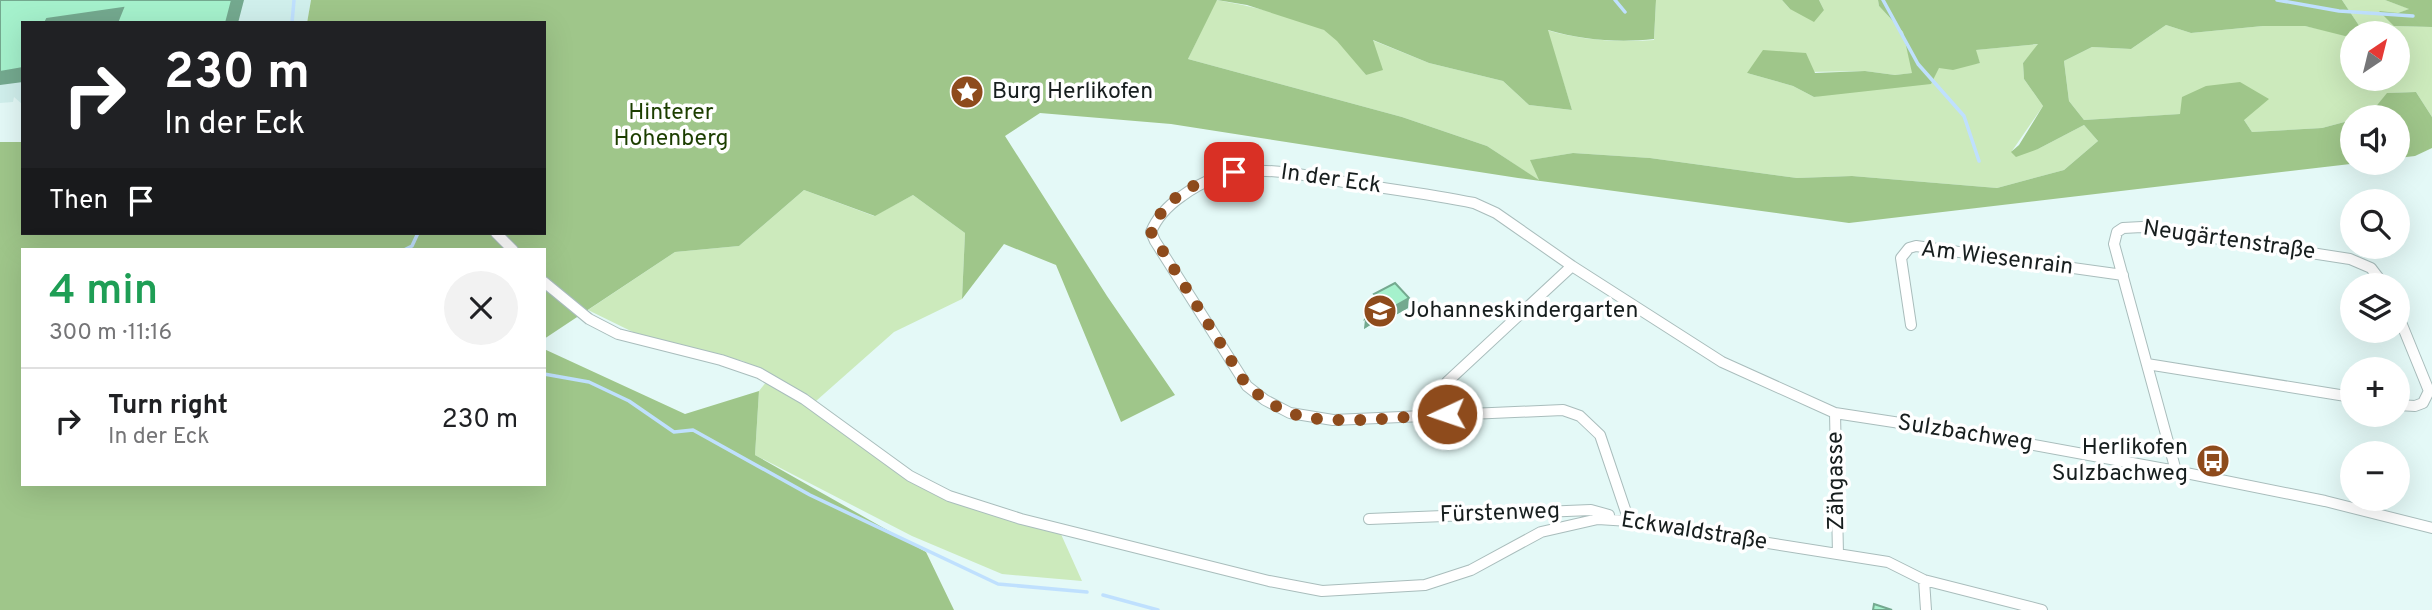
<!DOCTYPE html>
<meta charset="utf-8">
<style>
:root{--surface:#fff;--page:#f2f2f2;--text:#202124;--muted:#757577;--line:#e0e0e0}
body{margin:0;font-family:Overpass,sans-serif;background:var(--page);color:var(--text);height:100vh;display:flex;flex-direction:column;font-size:26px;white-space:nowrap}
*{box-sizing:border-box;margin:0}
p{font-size:23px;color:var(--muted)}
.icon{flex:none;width:38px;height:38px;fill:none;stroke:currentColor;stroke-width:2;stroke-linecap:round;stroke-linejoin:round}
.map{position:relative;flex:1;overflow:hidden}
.panel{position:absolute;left:21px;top:248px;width:525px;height:238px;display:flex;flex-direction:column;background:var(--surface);border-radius:0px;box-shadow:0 7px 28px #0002}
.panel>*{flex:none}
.hud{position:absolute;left:21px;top:21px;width:525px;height:214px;border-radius:0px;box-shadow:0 7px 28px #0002;background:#202124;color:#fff;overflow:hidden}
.needle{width:46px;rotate:35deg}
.fabs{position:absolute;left:2340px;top:21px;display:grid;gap:14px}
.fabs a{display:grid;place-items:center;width:70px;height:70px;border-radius:50%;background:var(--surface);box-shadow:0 7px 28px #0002;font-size:35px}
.pin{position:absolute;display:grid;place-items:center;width:60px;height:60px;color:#fff;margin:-30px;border-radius:14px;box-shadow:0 4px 10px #0006}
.me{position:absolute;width:77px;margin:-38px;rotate:267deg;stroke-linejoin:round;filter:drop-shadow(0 0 5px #0008)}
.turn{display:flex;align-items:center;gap:24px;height:147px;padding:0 28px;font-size:32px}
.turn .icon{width:91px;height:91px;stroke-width:2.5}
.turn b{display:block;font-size:49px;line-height:60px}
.then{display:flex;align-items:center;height:66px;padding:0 28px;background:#0003;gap:14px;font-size:26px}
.round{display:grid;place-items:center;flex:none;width:74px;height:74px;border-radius:37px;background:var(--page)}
.summary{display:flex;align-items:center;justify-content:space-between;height:119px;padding:0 28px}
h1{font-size:42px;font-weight:600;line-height:52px;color:#1e9e55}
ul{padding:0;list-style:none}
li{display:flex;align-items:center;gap:21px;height:105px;padding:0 28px;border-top:2px solid var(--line)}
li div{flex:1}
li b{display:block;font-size:26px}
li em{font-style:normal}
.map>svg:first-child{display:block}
.built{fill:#d0efec}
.green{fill:#cceabc}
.forest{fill:#9fc68a}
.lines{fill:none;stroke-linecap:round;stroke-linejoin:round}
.stream{stroke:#bfe0fe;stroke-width:3.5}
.street-casing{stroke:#a9bdbc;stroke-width:12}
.street{stroke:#fff;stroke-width:10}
.wall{fill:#8ecfaf}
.shaded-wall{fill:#74a98f}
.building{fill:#a5f1cc;stroke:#74a98f;stroke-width:2}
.route{stroke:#8e4b1c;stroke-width:12;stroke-dasharray:0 21.6}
.labels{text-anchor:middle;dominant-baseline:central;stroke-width:7;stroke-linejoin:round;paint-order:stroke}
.poi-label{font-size:23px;fill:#171e1e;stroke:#fff;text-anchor:start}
.park-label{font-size:23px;fill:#1c3e00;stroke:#fff}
.street-label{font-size:23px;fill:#171e1e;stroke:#fff}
</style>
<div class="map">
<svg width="2432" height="610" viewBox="0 0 2432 610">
<rect width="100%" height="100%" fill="#e4f9f7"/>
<path class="built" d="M 0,0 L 311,0 L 307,23 L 23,23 L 22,104 L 14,97 L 13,102 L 0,103 Z"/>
<path class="green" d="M 1216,0 C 1241,4 1306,18 1326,31 C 1342,42 1354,60 1366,75 L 1372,40 L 1429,63 L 1503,81 L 1529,105 L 1572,110 L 1547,30 C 1581,40 1619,43 1654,40 L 1656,0 L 1782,0 L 1790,9 L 1824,10 L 1819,0 L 1878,0 L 1879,6 L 1903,32 L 1913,73 L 1895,75 L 1865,71 L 1747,73 L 1793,86 L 1814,97 L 1939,68 L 1980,63 L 1975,50 L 2039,44 L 2023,63 L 2024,79 L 2043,106 L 2012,151 L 2038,149 L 2084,125 L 2098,141 L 2064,170 L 1997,188 L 1852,176 L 1797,178 L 1650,158 L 1573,153 L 1531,160 L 1540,181 L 1487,146 L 1402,117 L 1188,59 Z
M 2342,0 L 2385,0 L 2410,9 L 2398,13 L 2394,26 L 2432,27 L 2432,117 L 2416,92 L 2388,93 L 2369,115 L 2352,117 L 2352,120 L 2322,128 L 2252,132 L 2244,120 L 2181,114 L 2084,120 L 2069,101 L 2064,61 L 2092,47 L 2131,49 L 2166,25 L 2191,33 L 2263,26 L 2305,26 L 2352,36 L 2352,79 L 2398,79 L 2398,33 L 2364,33 Z
M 804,190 L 874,216 L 913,195 L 965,233 L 962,299 L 894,332 L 816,401 L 743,361 L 639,335 L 588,310 L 675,252 L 739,246 Z
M 767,381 L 806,404 L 905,475 L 1060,532 L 1082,581 L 1002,574 L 912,536 L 755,455 L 759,391 Z"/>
<path class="forest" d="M 311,0 L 1656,0 L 1654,39 C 1619,43 1582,40 1548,30 L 1572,110 L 1529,105 L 1503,81 L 1429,63 L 1373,40 L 1383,70 L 1366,75 L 1337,41 L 1324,30 L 1247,5 L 1217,0 L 1188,59 L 1402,117 L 1487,146 L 1539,180 L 1530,160 L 1573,153 L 1650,158 L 1797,178 L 1852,176 L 1997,188 L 2064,170 L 2098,141 L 2084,125 L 2038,149 L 2016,157 L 2011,152 L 2019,145 L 2043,106 L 2024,79 L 2023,63 L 2038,44 L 1976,50 L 1980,63 L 1953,70 L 1939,68 L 1931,84 L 1814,97 L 1793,86 L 1747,73 L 1763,50 L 1806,53 L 1815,73 L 1865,71 L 1895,75 L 1912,73 L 1903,32 L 1879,6 L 1878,0 L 2342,0 L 2364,33 L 2345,36 L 2305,26 L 2263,26 L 2191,33 L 2166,25 L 2131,49 L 2092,47 L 2064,61 L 2069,101 L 2084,120 L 2180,114 L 2182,97 L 2206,86 L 2240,82 L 2269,99 L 2244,120 L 2252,132 L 2322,128 L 2352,120 L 2352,163 L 2359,163 L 1849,223 L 1518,178 L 1171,124 L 1040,113 L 1005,136 L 1107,296 L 1175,395 L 1121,422 L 1056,265 L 1004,244 L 962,299 L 965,233 L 913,195 L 875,216 L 804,190 L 739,246 L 675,252 L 544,339 L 544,250 L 23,250 L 23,485 L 544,485 L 544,349 L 685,414 L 759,391 L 755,455 L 926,552 L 954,610 L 0,610 L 0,142 L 23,142 L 23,233 L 544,233 L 544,23 L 307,23 Z
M 1782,0 L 1819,0 L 1824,10 L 1814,22 L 1790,9 Z
M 2385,0 L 2432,0 L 2432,27 L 2394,26 L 2379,11 L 2398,13 L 2409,9 Z
M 2416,92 L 2432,117 L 2432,148 L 2415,156 L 2398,158 L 2398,117 L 2360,117 L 2369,115 L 2387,93 Z"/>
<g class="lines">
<path class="stream" d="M 1615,0 L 1625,12
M 1883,0 L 1918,64 L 1964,116 L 1979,161
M 2277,0 L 2339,11 L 2413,16
M 292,23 L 294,0
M 404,250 L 412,246 L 418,233
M 544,374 L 589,382 L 629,401 L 674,432 L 693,430 L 810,495 L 998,584 L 1087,592
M 1103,595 L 1158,610"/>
<defs>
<path id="street" d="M 496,233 L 513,250
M 544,282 L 589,319 L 618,334 L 721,360 L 759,373 L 804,399 L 910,476 L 949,496 L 1021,519 L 1269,581 L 1322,591 L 1425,585 L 1471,570 L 1541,532 L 1598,519 L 1629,521 L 1888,562 L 1924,580 L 2042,610
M 2398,315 L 2429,391 L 2423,403 L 2415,406 L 2398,405
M 1911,325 L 1901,258 L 1909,248 L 1916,246 L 2123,275
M 2147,364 L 2352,397
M 1835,413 L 1838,554
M 1447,414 L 1447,382 L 1572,266
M 2176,471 L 2114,244 L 2117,232 L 2123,228 L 2142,227 L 2350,259 L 2371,268 L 2384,285
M 1369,519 L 1591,510 L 1609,515
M 1629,521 L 1600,435 L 1580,416 L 1563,410 L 1333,420 L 1290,413 L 1265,400 L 1247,386 L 1155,241 L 1151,232 C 1157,217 1169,205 1182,196 C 1237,154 1295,175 1357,184 C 1396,190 1435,195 1474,203 L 1496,213 L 1572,266 L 1722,362 L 1835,413 L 1985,436 L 2176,471 L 2325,501 L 2432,528
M 1924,580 L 1926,610"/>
</defs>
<use href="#street" class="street-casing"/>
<use href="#street" class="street"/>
</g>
<path class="wall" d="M 1374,294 L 1408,308 L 1378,325 L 1375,322 L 1364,329 L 1373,302 Z"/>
<path class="shaded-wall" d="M 232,0 L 244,0 L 238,23 L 226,23 Z
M 123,8 L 132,19 L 110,23 L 45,23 L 47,19 Z
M 23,68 L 23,82 L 0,85 L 0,72 Z
M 1409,298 L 1408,308 L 1378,325 L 1379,315 Z
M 1377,312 L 1375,322 L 1364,329 L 1365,319 Z"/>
<path class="building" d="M 0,0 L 232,0 L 226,23 L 117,23 L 123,8 L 47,19 L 45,23 L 23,23 L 23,68 L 0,72 Z
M 1395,283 L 1409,298 L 1379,315 L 1377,312 L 1365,319 L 1369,304 L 1379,299 L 1374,294 Z
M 1874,604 L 1892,610 L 1873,610 Z"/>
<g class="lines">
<path class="route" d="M 1234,172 C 1200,178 1163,198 1151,232 L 1247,386 C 1260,396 1273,406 1288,412 C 1327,428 1404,416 1447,414"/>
</g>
<defs>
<symbol id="sight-disc" viewBox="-11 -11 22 22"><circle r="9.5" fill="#8e4b1c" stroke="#fff"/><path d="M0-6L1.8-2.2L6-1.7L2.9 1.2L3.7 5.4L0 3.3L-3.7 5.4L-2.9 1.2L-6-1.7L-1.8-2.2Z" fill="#fff"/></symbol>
<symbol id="school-disc" viewBox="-11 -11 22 22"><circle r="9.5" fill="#8e4b1c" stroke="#fff"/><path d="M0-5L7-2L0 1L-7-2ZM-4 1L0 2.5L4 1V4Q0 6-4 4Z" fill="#fff"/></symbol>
<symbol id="bus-disc" viewBox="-11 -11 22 22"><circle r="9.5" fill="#8e4b1c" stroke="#fff"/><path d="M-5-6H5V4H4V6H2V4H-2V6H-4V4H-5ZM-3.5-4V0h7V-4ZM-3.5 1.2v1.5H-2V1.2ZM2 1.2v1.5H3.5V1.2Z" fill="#fff"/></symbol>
</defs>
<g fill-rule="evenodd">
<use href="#sight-disc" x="948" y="73" width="38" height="38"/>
<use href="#school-disc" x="1361" y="292" width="38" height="38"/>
<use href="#bus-disc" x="2194" y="442" width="38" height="38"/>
</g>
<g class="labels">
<g class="poi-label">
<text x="992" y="92">Burg Herlikofen</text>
<text x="1404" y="311">Johanneskindergarten</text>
<text x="2188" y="448" text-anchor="end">Herlikofen<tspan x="2188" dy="26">Sulzbachweg</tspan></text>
</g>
<g class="park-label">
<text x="671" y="113">Hinterer<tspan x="671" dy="26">Hohenberg</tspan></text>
</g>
<g class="street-label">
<text transform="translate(1331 180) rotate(8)">In der Eck</text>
<text transform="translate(2229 241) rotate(8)">Neugärtenstraße</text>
<text transform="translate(1997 259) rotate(7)">Am Wiesenrain</text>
<text transform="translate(1965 434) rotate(9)">Sulzbachweg</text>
<text transform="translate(1837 481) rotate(-91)">Zähgasse</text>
<text transform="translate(1500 514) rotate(-2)">Fürstenweg</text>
<text transform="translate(1694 532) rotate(9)">Eckwaldstraße</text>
</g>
</g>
</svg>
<div class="fabs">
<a><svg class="needle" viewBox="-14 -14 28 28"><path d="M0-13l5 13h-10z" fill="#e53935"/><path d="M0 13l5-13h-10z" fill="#757577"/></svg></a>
<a><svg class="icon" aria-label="sound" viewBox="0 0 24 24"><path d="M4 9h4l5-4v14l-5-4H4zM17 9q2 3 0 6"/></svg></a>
<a><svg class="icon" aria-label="search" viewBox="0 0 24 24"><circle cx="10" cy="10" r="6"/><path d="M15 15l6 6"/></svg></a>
<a><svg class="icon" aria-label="layers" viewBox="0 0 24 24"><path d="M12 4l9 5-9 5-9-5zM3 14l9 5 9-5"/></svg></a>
<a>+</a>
<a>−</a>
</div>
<div class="pin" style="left:1234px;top:172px;background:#d93025"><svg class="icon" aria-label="arrive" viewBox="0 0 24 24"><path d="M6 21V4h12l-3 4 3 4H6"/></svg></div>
<svg class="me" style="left:1447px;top:414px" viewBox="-20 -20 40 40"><circle r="17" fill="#8e4b1c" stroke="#fff" stroke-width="3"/><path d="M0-11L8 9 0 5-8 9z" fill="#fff"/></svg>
<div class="hud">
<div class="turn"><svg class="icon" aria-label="right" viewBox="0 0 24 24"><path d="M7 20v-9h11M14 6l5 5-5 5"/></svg><div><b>230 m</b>In der Eck</div></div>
<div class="then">Then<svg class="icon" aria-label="arrive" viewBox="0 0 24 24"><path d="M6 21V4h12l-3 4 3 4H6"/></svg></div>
</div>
<section class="panel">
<div class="summary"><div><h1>4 min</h1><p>300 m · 11:16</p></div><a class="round"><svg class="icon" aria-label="close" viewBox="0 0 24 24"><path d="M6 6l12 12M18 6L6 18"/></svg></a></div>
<ul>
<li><svg class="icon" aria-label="right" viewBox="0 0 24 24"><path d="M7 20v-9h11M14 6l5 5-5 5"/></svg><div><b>Turn right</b><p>In der Eck</p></div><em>230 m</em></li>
</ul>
</section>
</div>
